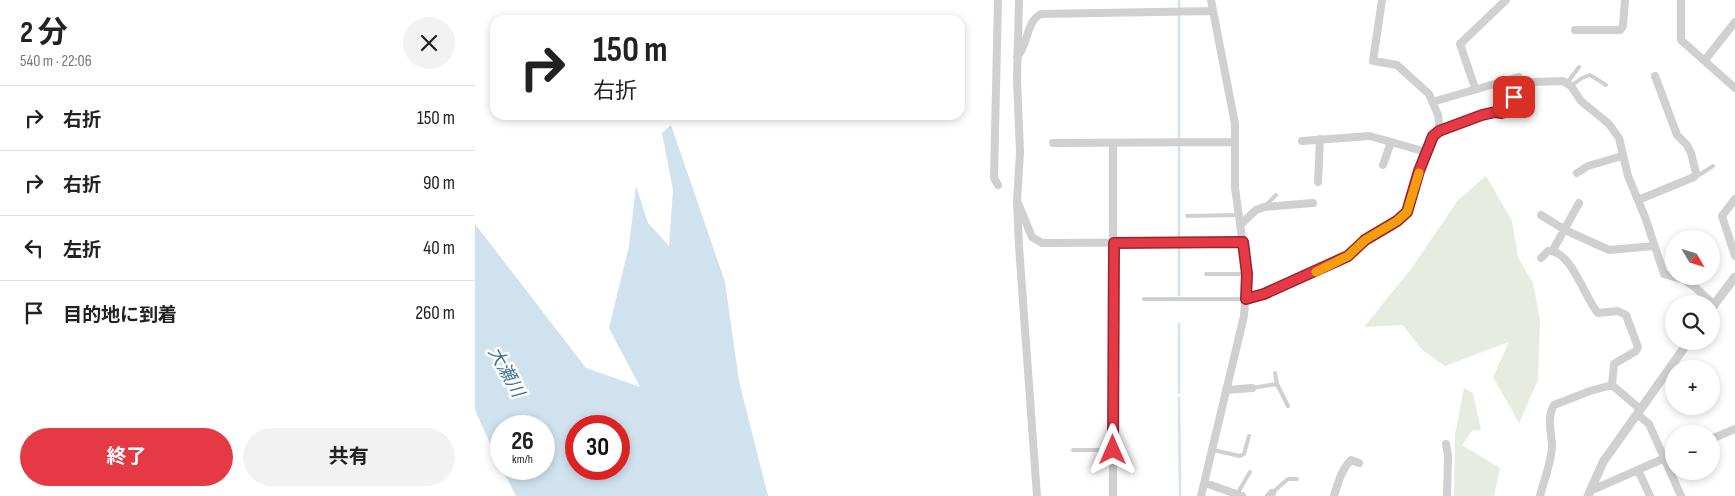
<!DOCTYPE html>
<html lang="ja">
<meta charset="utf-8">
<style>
:root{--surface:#fff;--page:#f2f2f2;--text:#222;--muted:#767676;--line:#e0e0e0;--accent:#e63946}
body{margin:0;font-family:"Sofia Sans Condensed","Noto Sans JP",sans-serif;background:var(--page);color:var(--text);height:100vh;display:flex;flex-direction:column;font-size:19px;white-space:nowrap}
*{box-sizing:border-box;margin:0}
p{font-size:16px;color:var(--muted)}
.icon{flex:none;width:28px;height:28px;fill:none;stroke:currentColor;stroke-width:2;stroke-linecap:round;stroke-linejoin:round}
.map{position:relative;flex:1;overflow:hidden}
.drawer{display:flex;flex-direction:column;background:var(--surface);width:475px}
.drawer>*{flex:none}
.banner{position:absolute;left:15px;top:15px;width:475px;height:105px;border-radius:15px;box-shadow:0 2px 8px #0003;background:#fff;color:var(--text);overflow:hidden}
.needle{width:32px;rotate:128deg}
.tools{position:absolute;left:1190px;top:230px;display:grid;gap:10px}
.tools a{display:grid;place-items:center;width:55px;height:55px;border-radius:50%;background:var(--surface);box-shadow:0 2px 8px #0003;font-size:25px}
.speed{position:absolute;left:15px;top:415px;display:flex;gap:10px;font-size:25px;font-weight:700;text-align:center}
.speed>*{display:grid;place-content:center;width:65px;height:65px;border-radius:50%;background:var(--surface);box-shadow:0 2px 8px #0003;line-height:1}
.speed small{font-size:12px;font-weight:400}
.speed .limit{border:8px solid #d22;background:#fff;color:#111}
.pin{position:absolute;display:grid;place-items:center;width:42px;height:42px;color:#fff;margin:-21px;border-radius:10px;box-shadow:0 2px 8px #0006}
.me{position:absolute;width:55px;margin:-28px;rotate:0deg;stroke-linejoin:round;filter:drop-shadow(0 0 4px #0008)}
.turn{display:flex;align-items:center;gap:18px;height:105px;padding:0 20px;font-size:22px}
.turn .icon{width:65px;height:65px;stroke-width:2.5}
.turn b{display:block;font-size:35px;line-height:42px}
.round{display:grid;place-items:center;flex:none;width:52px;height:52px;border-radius:26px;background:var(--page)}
.overview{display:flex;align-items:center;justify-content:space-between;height:85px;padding:0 20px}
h1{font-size:30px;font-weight:700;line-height:38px}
.action{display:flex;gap:10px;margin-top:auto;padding:10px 20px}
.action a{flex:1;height:58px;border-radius:30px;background:var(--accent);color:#fff;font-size:20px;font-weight:700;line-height:58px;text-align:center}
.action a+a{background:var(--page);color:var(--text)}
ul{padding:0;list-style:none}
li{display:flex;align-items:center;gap:15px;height:65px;padding:0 20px;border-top:1px solid var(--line)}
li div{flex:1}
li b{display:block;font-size:19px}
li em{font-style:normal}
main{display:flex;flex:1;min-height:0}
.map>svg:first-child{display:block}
.green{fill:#e6ecdf}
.water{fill:#cfe2ee;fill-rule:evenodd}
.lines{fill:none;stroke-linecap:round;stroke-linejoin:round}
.stream{stroke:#cfe2ee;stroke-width:2.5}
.service{stroke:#d0d0d0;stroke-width:4}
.minor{stroke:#d0d0d0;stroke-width:8}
.tertiary{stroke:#d0d0d0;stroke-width:9}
.route-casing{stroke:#96252e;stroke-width:12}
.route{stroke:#e63946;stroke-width:9}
.slow{stroke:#f59e0b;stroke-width:9}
.labels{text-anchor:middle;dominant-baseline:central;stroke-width:5;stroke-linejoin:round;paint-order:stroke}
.water-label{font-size:18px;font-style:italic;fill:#3f7597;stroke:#fff}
</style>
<main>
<section class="drawer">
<div class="overview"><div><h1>2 分</h1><p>540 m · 22:06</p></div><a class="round"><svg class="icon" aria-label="close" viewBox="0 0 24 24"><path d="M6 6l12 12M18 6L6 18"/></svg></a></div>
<ul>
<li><svg class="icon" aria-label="right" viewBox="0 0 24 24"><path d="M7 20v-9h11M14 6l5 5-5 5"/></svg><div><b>右折</b></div><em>150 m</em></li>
<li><svg class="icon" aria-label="right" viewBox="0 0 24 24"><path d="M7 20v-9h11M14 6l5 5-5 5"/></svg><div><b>右折</b></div><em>90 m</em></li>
<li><svg class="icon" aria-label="left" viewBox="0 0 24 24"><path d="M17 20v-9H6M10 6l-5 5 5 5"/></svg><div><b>左折</b></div><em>40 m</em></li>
<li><svg class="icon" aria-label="arrive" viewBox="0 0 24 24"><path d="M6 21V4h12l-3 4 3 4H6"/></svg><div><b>目的地に到着</b></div><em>260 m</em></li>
</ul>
<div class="action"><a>終了</a><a>共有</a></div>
</section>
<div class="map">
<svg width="1260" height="496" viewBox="0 0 1260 496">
<rect width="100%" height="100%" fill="#fff"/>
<path class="green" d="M 1011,176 L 1037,221 L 1043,257 L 1058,283 L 1065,320 L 1063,380 L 1044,423 L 1018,377 L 1034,342 L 970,366 L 947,350 L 928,325 L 889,327 L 936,269 L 983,200 Z
M 989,388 L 998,393 L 1006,430 L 997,431 L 987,445 L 1025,468 L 1019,496 L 979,496 L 980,434 Z"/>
<path class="water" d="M 196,125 L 250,282 L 264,381 L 293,496 L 41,496 L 27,469 L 69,469 L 69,426 L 26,426 L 26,468 L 0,410 L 0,224 L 111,368 L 165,387 L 134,328 L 154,246 L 161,186 L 173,223 L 194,246 L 198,190 L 187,133 ZM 101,426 L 144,426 L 144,469 L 101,469 Z"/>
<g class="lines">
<path class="stream" d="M 704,0 L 704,238
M 704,295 L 704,248
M 704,393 L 704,324
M 704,398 L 705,495"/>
<path class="service" d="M 1092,83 L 1104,67
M 1096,86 L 1107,78 L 1115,75 L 1131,85
M 1027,113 L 1044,116 L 1055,109
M 1221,177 L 1238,166
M 789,207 L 801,195
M 712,216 L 762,215
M 731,274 L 772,274
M 669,299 L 771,299
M 800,373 L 802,384 L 813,406
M 777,388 L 802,384
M 598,450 L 638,450
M 738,450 L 765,456 L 769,454 L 774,436
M 797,493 L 813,479 L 822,479
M 762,494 L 775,472"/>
<path class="minor" d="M 523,0 L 519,178 L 523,185
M 544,0 L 542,79 L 545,152 L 542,201 L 544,246 L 562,496
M 907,0 L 898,61 L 922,65 L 954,94 L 963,115 L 965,131
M 1206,0 L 1206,40 L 1260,88
M 1100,30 L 1145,30 L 1148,26 L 1150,0
M 542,57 C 553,46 551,21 566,14 L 738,11
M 1230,60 L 1260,22
M 1000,88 L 985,44 L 1031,0
M 957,102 L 1044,77 L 1049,85
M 827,141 L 895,136 L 951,152
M 578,143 L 760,142
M 638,143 L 638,496
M 908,165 L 916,142
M 1102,173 L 1113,166 L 1147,156
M 843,182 L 845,139
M 1260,199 L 1247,216 L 1260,256
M 1163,200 L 1219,177 L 1221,173 L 1216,153 L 1212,145 L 1202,135 L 1180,76
M 543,203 L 557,237 L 567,243 L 768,242
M 1066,215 L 1090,230 L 1134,250 L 1179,246
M 765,225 L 781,210 L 789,207 L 838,203
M 1078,250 L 1104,203
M 1066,258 L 1073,251 C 1096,249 1110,299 1123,313 L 1143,311 L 1151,315 L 1163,347 L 1161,351 L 1139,364 L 1137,385
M 771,299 L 789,294 L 873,256 L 890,240 L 923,221 L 932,213 L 944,171 L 958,136 L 965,131 L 1007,115 L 1020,111 L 1027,113 L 1049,85 L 1058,82 L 1088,81 L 1096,86 L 1106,101 L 1134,124 L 1144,138 L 1153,176 L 1170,217 L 1189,274 L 1209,280 L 1221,288 L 1239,305
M 751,390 L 777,388
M 1162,414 L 1174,424 L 1206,496
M 1236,439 L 1260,429
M 971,444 L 973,456 L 972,496
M 1163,470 L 1175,496
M 730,483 L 767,496
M 1115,491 L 1199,454
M 726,496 L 769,316 L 772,274 L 760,188 L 760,124 L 736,0
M 794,496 L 797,493
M 859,496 C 863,483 866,470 876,460 L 884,463
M 1065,496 C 1069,480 1077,461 1077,445 C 1076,432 1072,416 1079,405 L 1115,391 L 1137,385 L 1165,409"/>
<path class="tertiary" d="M 1236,309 L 1260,277
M 1113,496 L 1128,462 L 1214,341"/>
</g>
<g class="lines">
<defs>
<path id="route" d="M 638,450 L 639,243 L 768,242 L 772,274 L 771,299 L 789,294 L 873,256 L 890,240 L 922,221 L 932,212 L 944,171 L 958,136 L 964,131 L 1007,115 L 1020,112 L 1027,113 L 1039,97"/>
</defs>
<use href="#route" class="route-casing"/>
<use href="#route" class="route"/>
<path class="slow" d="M 841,272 L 873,256 L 890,240 L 922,221 L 932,212 L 944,173"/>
</g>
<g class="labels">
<g class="water-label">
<text transform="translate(31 372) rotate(61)">大瀬川</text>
</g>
</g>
</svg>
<div class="tools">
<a><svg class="needle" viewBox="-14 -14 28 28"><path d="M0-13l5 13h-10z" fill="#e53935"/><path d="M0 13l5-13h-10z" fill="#767676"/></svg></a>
<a><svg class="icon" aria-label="search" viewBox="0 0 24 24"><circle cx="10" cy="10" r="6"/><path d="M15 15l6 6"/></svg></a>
<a>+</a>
<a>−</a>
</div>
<div class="speed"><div>26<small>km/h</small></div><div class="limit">30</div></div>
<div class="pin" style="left:1039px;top:97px;background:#d93025"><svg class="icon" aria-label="arrive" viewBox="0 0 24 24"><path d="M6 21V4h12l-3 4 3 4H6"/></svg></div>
<svg class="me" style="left:638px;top:450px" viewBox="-20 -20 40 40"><path d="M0-17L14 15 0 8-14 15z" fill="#e63946" stroke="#fff" stroke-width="4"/></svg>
<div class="banner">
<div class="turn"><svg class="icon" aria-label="right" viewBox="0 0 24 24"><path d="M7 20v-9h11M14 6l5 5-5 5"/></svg><div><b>150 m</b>右折</div></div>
</div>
</div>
</main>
